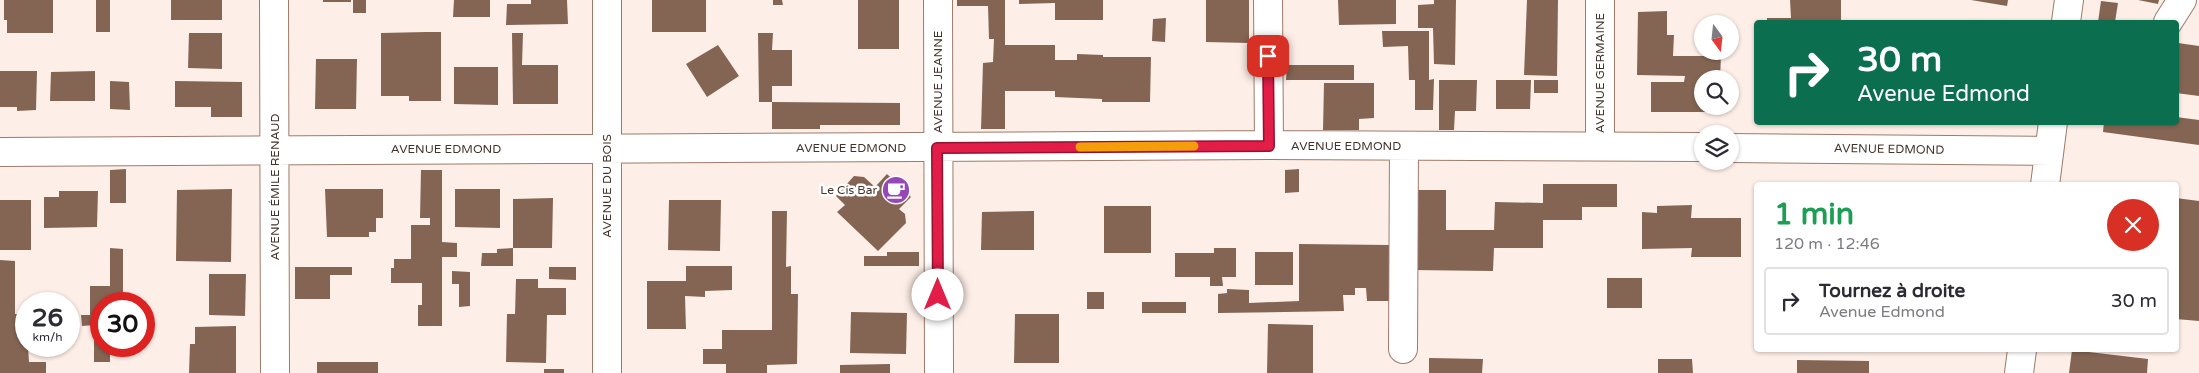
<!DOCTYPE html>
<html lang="fr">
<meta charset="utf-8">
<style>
:root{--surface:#fff;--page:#f7f7f7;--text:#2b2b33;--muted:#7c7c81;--line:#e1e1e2}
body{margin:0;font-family:"Varela Round",sans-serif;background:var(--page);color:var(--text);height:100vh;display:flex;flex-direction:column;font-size:19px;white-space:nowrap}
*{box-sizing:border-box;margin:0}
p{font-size:16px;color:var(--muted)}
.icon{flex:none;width:28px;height:28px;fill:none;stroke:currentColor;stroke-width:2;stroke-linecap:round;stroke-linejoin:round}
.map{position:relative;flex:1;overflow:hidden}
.details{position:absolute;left:1754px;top:182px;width:425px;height:170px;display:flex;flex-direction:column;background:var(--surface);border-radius:5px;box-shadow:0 1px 4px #0004}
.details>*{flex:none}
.top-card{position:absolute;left:1754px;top:20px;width:425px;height:105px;border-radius:5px;box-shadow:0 1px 4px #0004;background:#0b6e4f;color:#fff;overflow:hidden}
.needle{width:32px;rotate:165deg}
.controls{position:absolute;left:1694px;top:15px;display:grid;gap:10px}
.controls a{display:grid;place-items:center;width:45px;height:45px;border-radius:50%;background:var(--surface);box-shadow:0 1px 4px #0004;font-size:25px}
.speed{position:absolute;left:15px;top:292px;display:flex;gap:10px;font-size:25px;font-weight:700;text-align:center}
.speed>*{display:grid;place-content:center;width:65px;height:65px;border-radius:50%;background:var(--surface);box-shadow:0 1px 4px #0004;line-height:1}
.speed small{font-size:12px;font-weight:400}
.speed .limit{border:8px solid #d22;background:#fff;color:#111}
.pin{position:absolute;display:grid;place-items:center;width:42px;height:42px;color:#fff;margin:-21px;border-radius:10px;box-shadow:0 2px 8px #0006}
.me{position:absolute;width:55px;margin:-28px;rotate:0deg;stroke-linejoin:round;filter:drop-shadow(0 0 4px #0008)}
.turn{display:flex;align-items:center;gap:18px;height:105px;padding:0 20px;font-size:22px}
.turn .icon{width:65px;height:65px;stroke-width:2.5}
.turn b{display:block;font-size:35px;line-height:42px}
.round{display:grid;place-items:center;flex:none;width:52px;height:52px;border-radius:26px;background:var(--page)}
.headline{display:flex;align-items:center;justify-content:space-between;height:85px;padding:0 20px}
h1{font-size:30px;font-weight:800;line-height:38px;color:#1e9e55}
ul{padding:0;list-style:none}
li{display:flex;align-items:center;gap:15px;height:68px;margin:0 10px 8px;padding:0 10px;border:2px solid var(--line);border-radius:5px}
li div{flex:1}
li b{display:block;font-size:19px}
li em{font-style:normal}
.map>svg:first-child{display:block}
.building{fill:#846553}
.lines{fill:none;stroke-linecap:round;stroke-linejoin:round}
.minor-casing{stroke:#9d7b6b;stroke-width:30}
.minor{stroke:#fff;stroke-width:28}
.route-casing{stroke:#92132f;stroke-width:12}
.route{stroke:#e11d48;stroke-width:9}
.slow{stroke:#f59e0b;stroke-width:9}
.labels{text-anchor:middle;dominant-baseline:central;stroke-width:5;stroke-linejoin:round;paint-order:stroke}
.street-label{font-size:12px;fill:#41332c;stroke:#fff}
.poi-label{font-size:12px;fill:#41332c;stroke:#fff;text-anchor:end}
</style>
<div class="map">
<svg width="2199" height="373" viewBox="0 0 2199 373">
<rect width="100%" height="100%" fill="#fdeee7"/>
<path class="building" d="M 4,0 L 53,0 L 53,33 L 7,33 L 7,20 L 4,20 Z
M 96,0 L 110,0 L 110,32 L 96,32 Z
M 171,0 L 222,0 L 222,20 L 171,20 Z
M 323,0 L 351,0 L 351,2 L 323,2 Z
M 353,0 L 366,0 L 366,13 L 353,13 Z
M 454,0 L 490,0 L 490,17 L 453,17 Z
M 531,0 L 567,0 L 568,24 L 506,25 L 507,4 L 531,4 Z
M 652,0 L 706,0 L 706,32 L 652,32 Z
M 773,0 L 782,0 L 783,5 L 773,5 Z
M 858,0 L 899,0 L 899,49 L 858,49 Z
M 957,0 L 1005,0 L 1005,45 L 1055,45 L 1055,60 L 1077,60 L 1077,54 L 1103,55 L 1103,57 L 1151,57 L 1150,102 L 1102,102 L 1102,99 L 1055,97 L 1055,91 L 1005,91 L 1005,129 L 981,129 L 983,63 L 993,62 L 994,39 L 989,39 L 988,6 L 957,6 Z
M 1019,0 L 1103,0 L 1103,20 L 1055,20 L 1055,3 L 1019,4 Z
M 1206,0 L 1249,0 L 1249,43 L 1206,42 Z
M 1338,0 L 1396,0 L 1396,24 L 1339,25 Z
M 1434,0 L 1456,0 L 1455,65 L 1434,64 L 1433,28 L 1418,28 L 1418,5 L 1434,4 Z
M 1527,0 L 1558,0 L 1557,76 L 1524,75 Z
M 1790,0 L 1841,0 L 1841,22 L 1767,22 L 1767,18 L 1791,18 Z
M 1971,0 L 2008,0 L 2007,6 Z
M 2138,0 L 2159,0 L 2158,4 Z
M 2101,1 L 2118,3 L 2115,22 L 2098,22 Z
M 1667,11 L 1667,35 L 1674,35 L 1673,56 L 1721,56 L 1720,79 L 1702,79 L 1702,106 L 1720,106 L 1720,112 L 1651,112 L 1651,82 L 1684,82 L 1685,76 L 1637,75 L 1638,12 Z
M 1166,18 L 1165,42 L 1152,41 L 1153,19 Z
M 1382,31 L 1429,31 L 1429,80 L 1434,79 L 1433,110 L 1415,110 L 1415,80 L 1409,80 L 1408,46 L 1383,47 Z
M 426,32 L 441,32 L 441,101 L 409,101 L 409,96 L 381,96 L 381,33 Z
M 189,33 L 222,33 L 222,69 L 188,68 Z
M 512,33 L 523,33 L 522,65 L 558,65 L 558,104 L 513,104 Z
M 758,33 L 773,33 L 772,50 L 792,50 L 792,86 L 772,86 L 772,102 L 759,102 Z
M 2178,43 L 2199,46 L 2199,96 L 2176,93 Z
M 718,45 L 739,76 L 707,97 L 686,64 Z
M 316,59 L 357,59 L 356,109 L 315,109 Z
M 1287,65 L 1354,65 L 1354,80 L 1286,80 Z
M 454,67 L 498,67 L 498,105 L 454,104 Z
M 0,71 L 37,71 L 36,110 L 17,111 L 17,107 L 0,107 Z
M 95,71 L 95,101 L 50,101 L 51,72 Z
M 1439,80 L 1477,80 L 1476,111 L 1455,111 L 1454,130 L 1439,130 Z
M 1496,80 L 1531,80 L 1530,109 L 1496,109 Z
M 1534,80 L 1558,80 L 1558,93 L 1534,93 Z
M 110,81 L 129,82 L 130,110 L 110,109 Z
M 175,81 L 242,82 L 242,117 L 211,117 L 211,107 L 175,107 Z
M 1324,83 L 1374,83 L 1374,118 L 1359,119 L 1359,130 L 1323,130 Z
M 772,102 L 900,103 L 900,125 L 820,125 L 820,129 L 772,129 Z
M 2176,117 L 2199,120 L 2199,145 L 2103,132 L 2104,122 L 2176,122 Z
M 126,169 L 126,203 L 110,203 L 110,170 Z
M 1299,169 L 1299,192 L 1285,193 L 1285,170 Z
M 421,170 L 442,170 L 442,242 L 457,243 L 457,257 L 442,257 L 442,326 L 418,326 L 418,305 L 422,305 L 422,283 L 391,283 L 391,268 L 394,268 L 394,259 L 411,259 L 411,225 L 430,225 L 430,218 L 420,218 Z
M 887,174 L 911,197 L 899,209 L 905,214 L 906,223 L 878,251 L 837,212 L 845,205 L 836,196 L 854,176 L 864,177 L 875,187 Z
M 1543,184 L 1617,184 L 1617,207 L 1582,207 L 1582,220 L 1543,220 L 1543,248 L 1494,248 L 1493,271 L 1411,270 L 1412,190 L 1446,190 L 1446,230 L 1494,230 L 1495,202 L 1543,203 Z
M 232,189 L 231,262 L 176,261 L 177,190 Z
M 325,189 L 383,189 L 383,218 L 376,218 L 376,232 L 369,232 L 369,237 L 327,237 Z
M 455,189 L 500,189 L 500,228 L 455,227 Z
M 59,191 L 98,191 L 97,227 L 44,228 L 44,197 L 59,197 Z
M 553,198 L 552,248 L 513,248 L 513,199 Z
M 2176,198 L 2199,201 L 2199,321 L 2176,319 Z
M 0,200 L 31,200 L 31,250 L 0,250 Z
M 669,200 L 721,200 L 720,251 L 668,250 Z
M 1692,205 L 1691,218 L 1741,218 L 1741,257 L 1691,257 L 1692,248 L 1642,249 L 1642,212 L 1657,213 L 1657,206 Z
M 1104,206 L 1151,206 L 1151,253 L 1104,253 Z
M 772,211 L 787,211 L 786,267 L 791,266 L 791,294 L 798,294 L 797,364 L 767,365 L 767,373 L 726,373 L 726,364 L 703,364 L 703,349 L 722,349 L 722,330 L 772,330 Z
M 1034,211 L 1034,250 L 981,250 L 982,212 Z
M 1299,244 L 1390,245 L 1390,301 L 1367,301 L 1366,288 L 1355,288 L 1355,295 L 1343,295 L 1344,311 L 1218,313 L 1218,294 L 1227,293 L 1227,289 L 1249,290 L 1249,303 L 1299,301 Z
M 110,248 L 123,249 L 123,304 L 101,304 L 101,346 L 110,346 L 110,362 L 94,362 L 94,325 L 82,326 L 81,315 L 90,315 L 90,286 L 110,286 Z
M 513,248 L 513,266 L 481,266 L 482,253 L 497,253 L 497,249 Z
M 1214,248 L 1236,248 L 1236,277 L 1222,277 L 1223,286 L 1210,286 L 1210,277 L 1175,277 L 1175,253 L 1214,253 Z
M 887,252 L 919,252 L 919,266 L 864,266 L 864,256 L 887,256 Z
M 1255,252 L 1293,252 L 1293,285 L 1255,285 Z
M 0,260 L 15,261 L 15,314 L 26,314 L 29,362 L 46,362 L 46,373 L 0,373 Z
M 686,266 L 732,266 L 732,290 L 705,291 L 705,297 L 685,296 L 686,329 L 647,329 L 647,281 L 686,281 Z
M 295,267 L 352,267 L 352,275 L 330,275 L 330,299 L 295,299 Z
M 549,267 L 576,267 L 576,280 L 549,279 Z
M 452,271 L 470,272 L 470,306 L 459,307 L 459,284 L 452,284 Z
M 209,274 L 246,274 L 245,316 L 209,315 Z
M 1607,278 L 1642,278 L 1642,308 L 1607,308 Z
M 516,279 L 538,279 L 538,288 L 566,288 L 566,315 L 547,315 L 546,363 L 506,362 L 507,314 L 515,314 Z
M 1087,292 L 1104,292 L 1104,309 L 1087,309 Z
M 1142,302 L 1186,302 L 1186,313 L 1142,313 Z
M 851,312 L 907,313 L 906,354 L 850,353 Z
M 1015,314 L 1059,314 L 1059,363 L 1014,363 Z
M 1268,324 L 1313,325 L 1313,373 L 1267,373 Z
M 236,326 L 236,373 L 189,373 L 190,344 L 195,344 L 195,327 Z
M 2072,350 L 2148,359 L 2147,373 L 2069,373 Z
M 1429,358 L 1483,359 L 1482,373 L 1429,373 Z
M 1658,359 L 1692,359 L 1693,373 L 1658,373 Z
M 1797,360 L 1869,361 L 1869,373 L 1797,373 Z
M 317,362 L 378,362 L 378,373 L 317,373 Z
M 890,364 L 890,373 L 840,373 L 840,365 Z
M 544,369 L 564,369 L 564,373 L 544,373 Z"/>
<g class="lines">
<defs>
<path id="minor" d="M 274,0 L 275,373
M 938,0 L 939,373
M 1268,0 L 1269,145
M 2066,22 L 2069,0
M 2168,22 L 2182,0
M 1600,146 L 1600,0
M 1730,148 L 2049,151
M 0,152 L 1269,145 L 1702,147
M 2045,185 L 2053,122
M 1403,349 L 1404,146
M 607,373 L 607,0
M 2019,373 L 2022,350"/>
</defs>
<use href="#minor" class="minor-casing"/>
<use href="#minor" class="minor"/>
</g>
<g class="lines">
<defs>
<path id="route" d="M 938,295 L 937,148 L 1269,146 L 1268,56"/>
</defs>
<use href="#route" class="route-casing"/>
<use href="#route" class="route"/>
<path class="slow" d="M 1080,147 L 1194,146"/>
</g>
<defs>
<symbol id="cafe-disc" viewBox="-11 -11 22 22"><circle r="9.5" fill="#9847b7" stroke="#fff"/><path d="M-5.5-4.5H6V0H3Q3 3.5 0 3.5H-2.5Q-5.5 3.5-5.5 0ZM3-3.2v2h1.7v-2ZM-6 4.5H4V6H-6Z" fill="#fff"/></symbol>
</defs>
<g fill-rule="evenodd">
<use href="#cafe-disc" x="880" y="174" width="32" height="32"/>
</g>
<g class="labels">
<g class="street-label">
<text transform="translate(1600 73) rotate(-90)">AVENUE GERMAINE</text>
<text transform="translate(938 82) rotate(-90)">AVENUE JEANNE</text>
<text x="1346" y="146">AVENUE EDMOND</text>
<text x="851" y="148">AVENUE EDMOND</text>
<text x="446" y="149">AVENUE EDMOND</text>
<text transform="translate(1889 149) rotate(1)">AVENUE EDMOND</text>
<text transform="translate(607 186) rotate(-90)">AVENUE DU BOIS</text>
<text transform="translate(275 187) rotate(-90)">AVENUE ÉMILE RENAUD</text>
</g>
<g class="poi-label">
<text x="877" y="190">Le Cis Bar</text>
</g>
</g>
</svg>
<div class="controls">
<a><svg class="needle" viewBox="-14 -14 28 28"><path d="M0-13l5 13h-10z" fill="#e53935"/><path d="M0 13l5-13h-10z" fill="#7c7c81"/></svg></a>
<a><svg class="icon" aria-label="search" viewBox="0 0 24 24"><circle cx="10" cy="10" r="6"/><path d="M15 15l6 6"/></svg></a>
<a><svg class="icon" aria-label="layers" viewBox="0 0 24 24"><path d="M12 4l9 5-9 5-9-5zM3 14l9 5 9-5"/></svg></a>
</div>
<div class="speed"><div>26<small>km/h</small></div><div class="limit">30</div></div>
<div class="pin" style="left:1268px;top:56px;background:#d93025"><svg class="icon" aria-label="arrive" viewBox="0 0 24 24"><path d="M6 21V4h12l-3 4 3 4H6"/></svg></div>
<svg class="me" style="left:938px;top:295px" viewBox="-20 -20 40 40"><circle r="19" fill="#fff"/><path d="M0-13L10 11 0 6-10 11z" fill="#e11d48"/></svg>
<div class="top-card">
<div class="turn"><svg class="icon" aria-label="right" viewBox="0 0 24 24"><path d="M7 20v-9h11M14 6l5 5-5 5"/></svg><div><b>30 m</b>Avenue Edmond</div></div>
</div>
<section class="details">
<div class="headline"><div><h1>1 min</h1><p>120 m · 12:46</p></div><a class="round" style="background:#d93025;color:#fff"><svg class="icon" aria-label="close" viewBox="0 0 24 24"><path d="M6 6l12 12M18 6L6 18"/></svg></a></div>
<ul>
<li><svg class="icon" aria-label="right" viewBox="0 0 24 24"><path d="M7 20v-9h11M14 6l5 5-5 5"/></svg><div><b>Tournez à droite</b><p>Avenue Edmond</p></div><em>30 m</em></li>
</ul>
</section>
</div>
